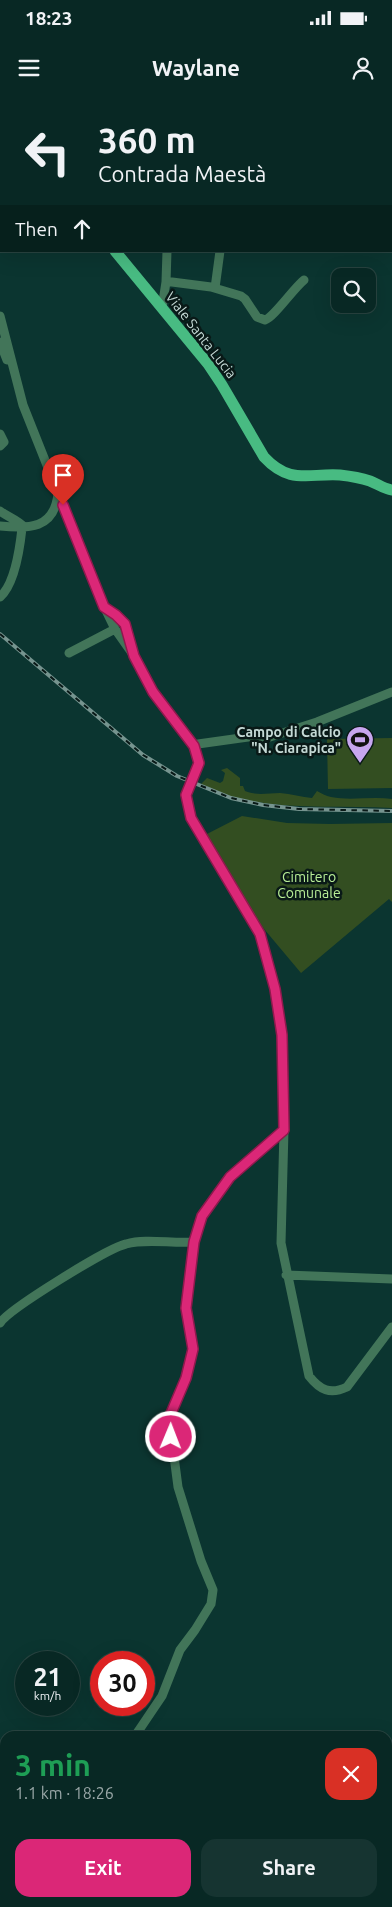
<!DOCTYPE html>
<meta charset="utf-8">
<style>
:root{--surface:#082824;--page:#163431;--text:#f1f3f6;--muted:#98a6a6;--line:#294441;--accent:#db2777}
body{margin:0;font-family:Ubuntu,sans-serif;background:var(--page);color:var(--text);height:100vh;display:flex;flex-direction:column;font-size:19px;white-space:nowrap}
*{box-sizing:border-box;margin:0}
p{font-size:16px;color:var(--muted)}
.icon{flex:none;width:28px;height:28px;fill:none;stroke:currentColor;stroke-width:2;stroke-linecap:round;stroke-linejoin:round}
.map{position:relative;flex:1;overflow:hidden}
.side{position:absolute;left:0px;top:1631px;width:392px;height:176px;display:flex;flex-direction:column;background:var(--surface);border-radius:15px 15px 0 0;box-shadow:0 5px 20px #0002,0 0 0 1px var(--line)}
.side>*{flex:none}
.top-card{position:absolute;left:0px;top:0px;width:392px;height:152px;box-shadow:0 5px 20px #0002,0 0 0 1px var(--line);background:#082824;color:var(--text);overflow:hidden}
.controls{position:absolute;left:331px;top:168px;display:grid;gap:10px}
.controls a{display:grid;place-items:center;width:45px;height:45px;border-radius:10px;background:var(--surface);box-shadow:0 5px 20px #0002,0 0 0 1px var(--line);font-size:25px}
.speed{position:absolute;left:15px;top:1551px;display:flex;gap:10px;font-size:25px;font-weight:700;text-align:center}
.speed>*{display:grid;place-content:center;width:65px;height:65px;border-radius:50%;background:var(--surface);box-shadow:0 5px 20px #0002,0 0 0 1px var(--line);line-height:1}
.speed small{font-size:12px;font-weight:400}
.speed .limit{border:8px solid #d22;background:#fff;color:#111}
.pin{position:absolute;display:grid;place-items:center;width:42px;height:42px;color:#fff;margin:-51px -21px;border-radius:50% 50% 50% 0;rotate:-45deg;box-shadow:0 0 5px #0007}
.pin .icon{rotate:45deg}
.me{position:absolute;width:55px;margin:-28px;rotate:1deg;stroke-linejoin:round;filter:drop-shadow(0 0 4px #0008)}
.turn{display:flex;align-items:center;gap:18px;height:105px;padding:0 15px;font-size:22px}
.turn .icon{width:65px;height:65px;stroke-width:2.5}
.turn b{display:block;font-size:35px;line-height:42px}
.then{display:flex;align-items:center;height:48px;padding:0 15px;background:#0003;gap:10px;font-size:19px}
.round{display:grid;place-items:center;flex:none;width:52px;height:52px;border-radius:15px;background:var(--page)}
.head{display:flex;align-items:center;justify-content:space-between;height:85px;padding:0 15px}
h1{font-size:30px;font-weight:700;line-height:38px;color:#1e9e55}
.action{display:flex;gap:10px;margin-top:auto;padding:10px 15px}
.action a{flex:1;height:58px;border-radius:15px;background:var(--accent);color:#fff;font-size:20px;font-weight:700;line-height:58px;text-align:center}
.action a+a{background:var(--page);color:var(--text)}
.status{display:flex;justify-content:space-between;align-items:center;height:35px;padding:0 25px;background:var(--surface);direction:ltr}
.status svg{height:14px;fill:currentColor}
header{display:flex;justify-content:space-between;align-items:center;height:65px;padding:0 15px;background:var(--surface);font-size:22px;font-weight:700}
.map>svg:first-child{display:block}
.green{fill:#334e21}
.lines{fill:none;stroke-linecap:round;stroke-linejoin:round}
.minor{stroke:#427559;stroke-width:9}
.major{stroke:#48bb82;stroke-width:11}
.rail-casing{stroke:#76948f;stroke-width:4}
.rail{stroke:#091917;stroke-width:2;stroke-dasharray:5.5;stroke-linecap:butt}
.route-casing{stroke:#8e194d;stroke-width:12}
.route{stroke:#db2777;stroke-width:9}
.labels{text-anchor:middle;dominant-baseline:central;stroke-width:5;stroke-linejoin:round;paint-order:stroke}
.street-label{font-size:14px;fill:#c4d9d5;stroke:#091917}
.poi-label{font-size:14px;font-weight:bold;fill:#c4d9d5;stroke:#091917;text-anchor:end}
.park-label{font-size:14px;fill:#b9ef97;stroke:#091917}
</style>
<div class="status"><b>18:23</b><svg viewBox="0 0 49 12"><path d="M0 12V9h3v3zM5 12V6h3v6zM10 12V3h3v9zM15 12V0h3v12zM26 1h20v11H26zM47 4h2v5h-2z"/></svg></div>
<header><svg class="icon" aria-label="menu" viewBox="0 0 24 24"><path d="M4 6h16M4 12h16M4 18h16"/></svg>Waylane<svg class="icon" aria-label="person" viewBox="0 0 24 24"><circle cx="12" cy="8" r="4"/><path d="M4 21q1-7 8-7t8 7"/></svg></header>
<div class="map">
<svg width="392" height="1807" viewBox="0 0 392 1807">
<rect width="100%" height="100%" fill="#0b3530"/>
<path class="green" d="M 392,638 L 392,688 L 328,689 L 327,639 Z
M 227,668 L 240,678 L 240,686 L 243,686 L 245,691 C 257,696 268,693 280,693 C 291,694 302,697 312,698 L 317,691 C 321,693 326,696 331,697 C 351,701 372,696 392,699 L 392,708 C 338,705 282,711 230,696 C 220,693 210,688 201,684 L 207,678 L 220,683 L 223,681 L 225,673 L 221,670 Z
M 242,716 L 287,723 L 330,724 L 392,723 L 392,802 L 389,799 L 301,873 L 254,817 L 205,735 Z"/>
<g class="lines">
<path class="minor" d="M 131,0 L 133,1
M 218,0 L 218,1
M 256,1 L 258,0
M 331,1 L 332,0
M 391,47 L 392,47
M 166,182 L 167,151
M 215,188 L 220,151
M 162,208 L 166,182 L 172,182 L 211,187 L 241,196 L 245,199 L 257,217 L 265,220 C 274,217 293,189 304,180
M 0,216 L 23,305 L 99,496 L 115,529 L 134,556 L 153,592 L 194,646 L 199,663 L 186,695 L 191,718 L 253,820 L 260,834 L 265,849 L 275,889 L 282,935 L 284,1030 L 281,1143 L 309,1276 C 320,1290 330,1295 347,1287 L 392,1227
M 0,242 L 7,260
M 0,334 L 4,342 L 0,346
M 0,411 C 8,417 18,420 24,427
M 0,426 C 29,429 54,429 58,394
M 0,497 C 15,484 20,447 22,428
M 105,508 C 129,522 126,527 133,551
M 69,553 L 115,529
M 194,646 L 198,644 L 248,637 L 270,637 L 317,622 L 392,592
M 286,1175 L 392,1179
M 0,1223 C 9,1209 108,1148 126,1144 C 147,1138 172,1144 194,1142
M 135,1636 L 162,1596 L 180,1550 L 195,1530 L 211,1504 L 213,1490 L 201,1461 L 178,1387 L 169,1318 L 186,1278 L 193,1249 L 186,1209 L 194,1142 L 202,1117 L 230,1077 L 284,1030
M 44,1807 L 44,1802"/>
<path class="major" d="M 10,1 L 12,0
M 0,15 L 1,16
M 115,151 L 208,264 L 222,285 L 264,357 C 290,385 308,373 340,375 C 349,376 361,378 370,381 C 378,384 384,389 392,390"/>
<defs>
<path id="rail" d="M 0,534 L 143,655 L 177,676 L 231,698 L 263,705 L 299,709 L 392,711"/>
</defs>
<use href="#rail" class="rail-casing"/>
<use href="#rail" class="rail"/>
</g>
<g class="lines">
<defs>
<path id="route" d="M 63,405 L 104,507 L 116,515 L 125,524 L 134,556 L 153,592 L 194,646 L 199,663 L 186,695 L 191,718 L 260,834 L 275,889 L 282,935 L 284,1030 L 230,1077 L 202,1116 L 194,1142 L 186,1208 L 193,1249 L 186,1278 L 169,1318 L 171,1337"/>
</defs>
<use href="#route" class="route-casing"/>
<use href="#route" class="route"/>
</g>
<defs>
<symbol id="stadium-pin" viewBox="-11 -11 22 30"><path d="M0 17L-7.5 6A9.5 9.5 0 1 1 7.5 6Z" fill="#c7a6ef" stroke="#091917"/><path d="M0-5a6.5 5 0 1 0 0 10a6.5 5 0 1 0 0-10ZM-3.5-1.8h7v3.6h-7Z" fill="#111"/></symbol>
</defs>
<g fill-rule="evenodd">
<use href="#stadium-pin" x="344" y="624" width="32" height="43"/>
</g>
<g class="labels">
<g class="street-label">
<text transform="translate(201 235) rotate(52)">Viale Santa Lucia</text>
</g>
<g class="poi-label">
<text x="341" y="632">Campo di Calcio<tspan x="341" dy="16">"N. Ciarapica"</tspan></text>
</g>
<g class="park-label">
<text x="309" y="777">Cimitero<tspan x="309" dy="16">Comunale</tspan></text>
</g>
</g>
</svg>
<div class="controls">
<a><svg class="icon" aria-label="search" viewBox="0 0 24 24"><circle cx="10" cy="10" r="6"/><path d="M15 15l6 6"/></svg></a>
</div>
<div class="speed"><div>21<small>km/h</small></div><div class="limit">30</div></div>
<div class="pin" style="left:63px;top:405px;background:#d93025"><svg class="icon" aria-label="arrive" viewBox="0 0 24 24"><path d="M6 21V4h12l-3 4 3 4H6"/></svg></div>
<svg class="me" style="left:171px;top:1337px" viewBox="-20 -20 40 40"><circle r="17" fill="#db2777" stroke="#fff" stroke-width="3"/><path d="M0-11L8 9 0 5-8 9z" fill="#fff"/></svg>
<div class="top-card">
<div class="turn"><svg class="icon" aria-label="left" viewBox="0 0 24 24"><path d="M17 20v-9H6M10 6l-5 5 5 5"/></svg><div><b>360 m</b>Contrada Maestà</div></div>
<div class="then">Then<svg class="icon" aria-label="ahead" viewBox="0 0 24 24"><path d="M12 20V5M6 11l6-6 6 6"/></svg></div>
</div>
<section class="side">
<div class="head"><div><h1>3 min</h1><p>1.1 km · 18:26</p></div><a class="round" style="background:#d93025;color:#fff"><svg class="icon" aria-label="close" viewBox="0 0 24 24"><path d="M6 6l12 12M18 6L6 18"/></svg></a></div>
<div class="action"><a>Exit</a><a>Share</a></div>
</section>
</div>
